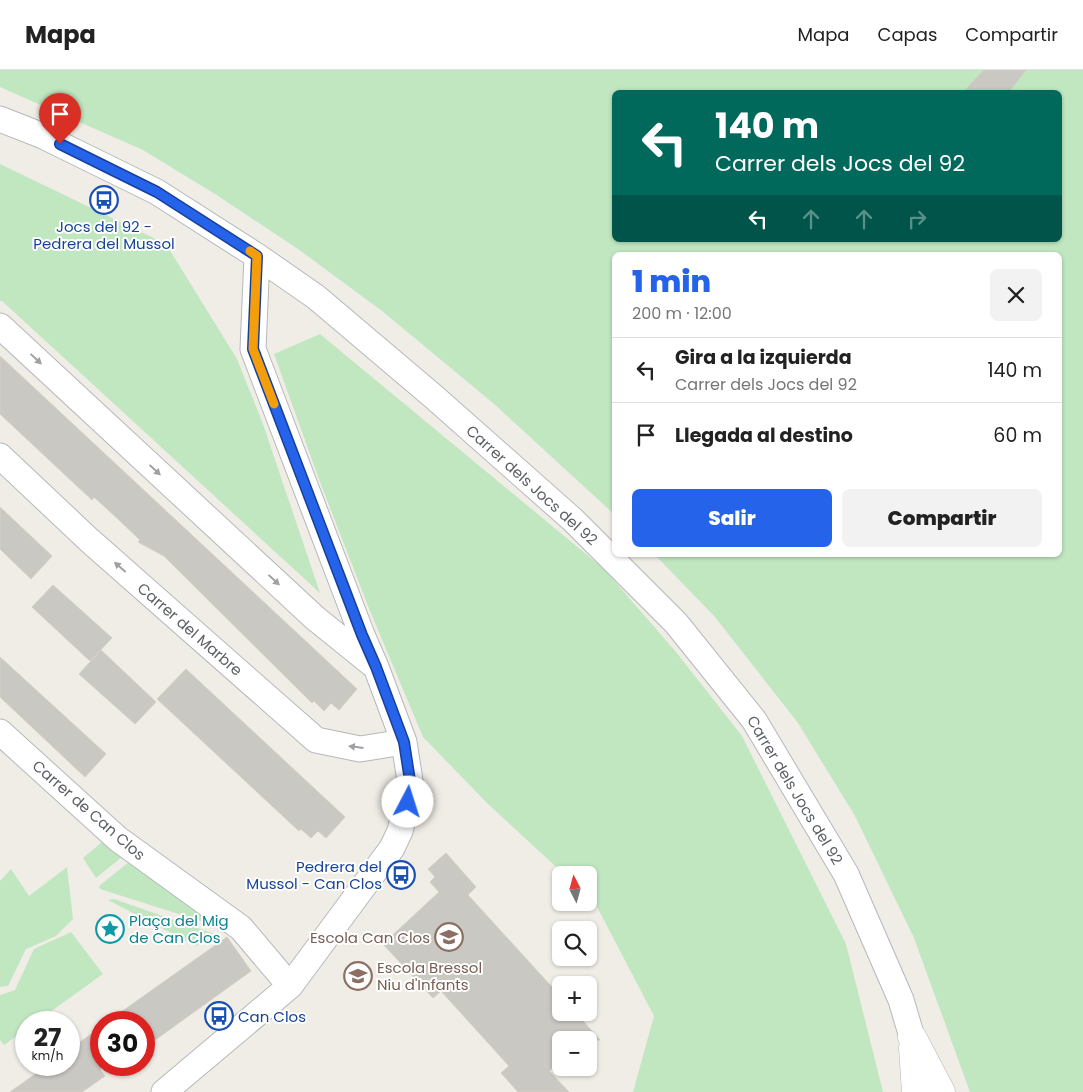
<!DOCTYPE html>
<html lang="es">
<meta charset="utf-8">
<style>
:root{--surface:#fff;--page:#f2f2f2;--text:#222;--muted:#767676;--line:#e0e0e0;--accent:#2563eb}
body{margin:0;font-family:Poppins,sans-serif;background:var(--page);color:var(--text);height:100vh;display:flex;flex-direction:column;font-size:19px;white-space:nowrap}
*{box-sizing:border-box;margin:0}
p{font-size:16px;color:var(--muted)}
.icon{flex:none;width:28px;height:28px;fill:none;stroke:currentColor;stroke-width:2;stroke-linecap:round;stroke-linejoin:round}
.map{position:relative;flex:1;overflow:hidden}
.details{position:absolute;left:612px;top:182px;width:450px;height:305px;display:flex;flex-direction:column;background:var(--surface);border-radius:8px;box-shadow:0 1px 4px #0004}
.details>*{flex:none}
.banner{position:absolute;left:612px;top:20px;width:450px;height:152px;border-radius:8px;box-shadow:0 1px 4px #0004;background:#00695c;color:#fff;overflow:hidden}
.needle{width:32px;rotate:354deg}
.buttons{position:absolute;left:552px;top:796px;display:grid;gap:10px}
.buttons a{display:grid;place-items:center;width:45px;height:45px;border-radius:8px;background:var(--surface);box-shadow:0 1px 4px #0004;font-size:25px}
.speed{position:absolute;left:15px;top:941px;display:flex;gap:10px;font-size:25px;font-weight:700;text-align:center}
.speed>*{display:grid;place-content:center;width:65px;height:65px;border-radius:50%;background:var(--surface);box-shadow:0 1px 4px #0004;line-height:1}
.speed small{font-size:12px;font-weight:400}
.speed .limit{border:8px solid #d22;background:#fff;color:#111}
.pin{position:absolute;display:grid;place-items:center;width:42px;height:42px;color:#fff;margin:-51px -21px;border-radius:50% 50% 50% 0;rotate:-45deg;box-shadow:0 0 5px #0007}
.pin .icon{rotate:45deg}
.me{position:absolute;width:55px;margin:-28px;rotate:5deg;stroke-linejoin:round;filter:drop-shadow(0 0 4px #0008)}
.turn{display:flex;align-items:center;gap:18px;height:105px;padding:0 20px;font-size:22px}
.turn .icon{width:65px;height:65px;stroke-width:2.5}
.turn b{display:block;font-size:35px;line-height:42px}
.lanes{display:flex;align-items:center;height:48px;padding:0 20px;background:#0003;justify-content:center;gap:25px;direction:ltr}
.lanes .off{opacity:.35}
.round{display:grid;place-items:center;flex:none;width:52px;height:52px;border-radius:8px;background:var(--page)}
.headline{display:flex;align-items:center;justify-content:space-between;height:85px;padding:0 20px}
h1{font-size:30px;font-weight:800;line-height:38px;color:var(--accent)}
.action{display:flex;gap:10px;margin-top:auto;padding:10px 20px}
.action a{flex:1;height:58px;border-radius:8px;background:var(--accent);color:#fff;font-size:20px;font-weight:800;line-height:58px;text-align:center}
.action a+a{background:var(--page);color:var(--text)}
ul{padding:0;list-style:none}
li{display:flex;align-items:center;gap:15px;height:65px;padding:0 20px;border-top:1px solid var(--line)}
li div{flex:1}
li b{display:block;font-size:19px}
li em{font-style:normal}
header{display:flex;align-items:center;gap:30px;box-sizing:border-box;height:70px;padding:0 25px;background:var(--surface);border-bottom:1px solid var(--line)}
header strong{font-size:24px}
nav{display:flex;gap:28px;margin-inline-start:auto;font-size:18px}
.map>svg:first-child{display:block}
.green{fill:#c1e7c1;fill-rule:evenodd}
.building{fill:#cac8c2;stroke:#d4cfc3}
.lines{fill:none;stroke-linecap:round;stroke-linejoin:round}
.street-casing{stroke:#b5b8bc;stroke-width:27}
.secondary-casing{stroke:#b4b8bd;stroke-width:29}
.street{stroke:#fff;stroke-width:25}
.secondary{stroke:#fff;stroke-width:28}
.oneway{fill:#9ea0a3}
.route-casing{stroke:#184099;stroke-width:12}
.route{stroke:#2563eb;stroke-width:9}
.slow{stroke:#f59e0b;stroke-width:9}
.labels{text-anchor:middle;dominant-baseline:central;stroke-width:4;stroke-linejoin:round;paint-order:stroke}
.transit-label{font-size:15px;fill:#164399;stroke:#fff}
.street-label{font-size:15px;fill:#5d6166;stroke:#fff}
.culture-label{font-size:15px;fill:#0d838f;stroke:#fff;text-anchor:start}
.education-label{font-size:15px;fill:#785e54;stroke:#fff;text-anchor:end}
</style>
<header>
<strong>Mapa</strong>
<nav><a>Mapa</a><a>Capas</a><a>Compartir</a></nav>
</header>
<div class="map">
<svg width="1083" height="1022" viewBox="0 0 1083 1022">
<rect width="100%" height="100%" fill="#efede5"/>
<path class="green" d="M 0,0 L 1083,0 L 1083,1022 L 970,1022 L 914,868 L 855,746 L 798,653 L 715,547 L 655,485 L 1060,485 L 1060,185 L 615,185 L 615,445 L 493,333 L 382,241 L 298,179 L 215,124 L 143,80 L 0,17 ZM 615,22 L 1060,22 L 1060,170 L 615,170 Z
M 0,94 L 166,174 L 237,289 L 263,354 L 320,523 L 2,231 L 0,231 Z
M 320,264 L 604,499 L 676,582 L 742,666 L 846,874 L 883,1022 L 633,1022 L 654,946 L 595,833 L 589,827 L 589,805 L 565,805 L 488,734 L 423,667 L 370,541 L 320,412 L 274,284 Z
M 102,772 L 122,787 L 96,808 L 83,788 Z
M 129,792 L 212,852 L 210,854 L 100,819 L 99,816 Z
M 67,797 L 73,849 L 56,866 L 26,879 L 8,916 L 0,917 L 0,811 L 11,799 L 29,826 Z
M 114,829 L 212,863 L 218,866 L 196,876 L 108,830 Z
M 71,862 L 103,904 L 36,952 L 26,952 L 26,959 L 4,975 L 0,970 L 0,925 L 15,920 L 34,879 Z"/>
<path class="building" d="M 984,0 L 1026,0 L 1009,22 L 963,22 Z
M 0,286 L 357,619 L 339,640 L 331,633 L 324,641 L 314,631 L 312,633 L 164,486 L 138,472 L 140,470 L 118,449 L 94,427 L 92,430 L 0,344 Z
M 0,437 L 52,486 L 31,509 L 0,479 Z
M 53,515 L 112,568 L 90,591 L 32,537 Z
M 101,580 L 156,632 L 135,654 L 79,604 Z
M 0,587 L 106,684 L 85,707 L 0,627 Z
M 186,599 L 345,747 L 326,768 L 318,761 L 311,768 L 301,759 L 299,761 L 157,629 Z
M 446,783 L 476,817 L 468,825 L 561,927 L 561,942 L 575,942 L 600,970 L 561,970 L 561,990 L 549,1001 L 569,1022 L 518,1022 L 501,1003 L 509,996 L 441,921 L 433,928 L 383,874 L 439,822 L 430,812 L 435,807 L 428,799 Z
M 227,867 L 251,901 L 144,978 L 144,952 L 107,952 Z
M 101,957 L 101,1001 L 105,1006 L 82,1022 L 10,1022 L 48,995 L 69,995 L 69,980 Z"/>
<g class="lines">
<defs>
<path id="street" d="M 0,49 L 43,66 L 157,122 L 257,186 L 316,227 L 434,327 L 573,450 L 676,553 L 754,650 L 846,804 L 901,930 L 912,967
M 0,256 L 315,548 L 372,594
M 0,386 L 89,470 L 316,670 L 360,679 L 404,672
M 0,662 L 118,769 L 241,858 L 290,916
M 164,1022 L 290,916 L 392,778 L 400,761 L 411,717 L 404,672 L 376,597 L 362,565 L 253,279 L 257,186"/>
<path id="secondary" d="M 912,967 L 941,1022
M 913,978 L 916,1022"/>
</defs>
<use href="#street" class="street-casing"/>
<use href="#secondary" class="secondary-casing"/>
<use href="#street" class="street"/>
<use href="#secondary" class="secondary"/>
</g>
<defs><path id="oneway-solid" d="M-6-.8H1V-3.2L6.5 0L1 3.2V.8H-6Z" transform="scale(1.25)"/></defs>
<g class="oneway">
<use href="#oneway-solid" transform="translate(36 289) rotate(43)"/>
<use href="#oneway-solid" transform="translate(155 400) rotate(43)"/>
<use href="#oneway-solid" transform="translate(120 497) rotate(-139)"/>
<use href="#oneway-solid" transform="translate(274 510) rotate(43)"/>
<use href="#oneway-solid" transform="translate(356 677) rotate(-173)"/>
</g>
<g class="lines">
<defs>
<path id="route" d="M 60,74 L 157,122 L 257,186 L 253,279 L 362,565 L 376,597 L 404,672 L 411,717 L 408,732"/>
</defs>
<use href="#route" class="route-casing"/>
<use href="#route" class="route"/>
<path class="slow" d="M 250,181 L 257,186 L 253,279 L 274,334"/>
</g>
<defs>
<symbol id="bus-ring" viewBox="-11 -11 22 22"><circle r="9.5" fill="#fff" stroke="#1a4fb4" stroke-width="1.5"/><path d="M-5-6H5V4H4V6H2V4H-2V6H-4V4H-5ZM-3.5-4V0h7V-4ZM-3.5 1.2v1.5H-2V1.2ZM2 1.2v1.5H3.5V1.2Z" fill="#1a4fb4"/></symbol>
<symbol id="sight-ring" viewBox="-11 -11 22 22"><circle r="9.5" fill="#fff" stroke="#0f9aa8" stroke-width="1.5"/><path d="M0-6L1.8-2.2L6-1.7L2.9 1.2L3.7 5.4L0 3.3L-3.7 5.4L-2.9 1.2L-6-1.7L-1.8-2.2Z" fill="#0f9aa8"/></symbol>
<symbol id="school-ring" viewBox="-11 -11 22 22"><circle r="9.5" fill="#fff" stroke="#8d6e63" stroke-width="1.5"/><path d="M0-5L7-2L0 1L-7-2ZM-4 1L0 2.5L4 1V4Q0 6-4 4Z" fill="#8d6e63"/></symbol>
</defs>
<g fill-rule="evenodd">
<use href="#bus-ring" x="88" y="114" width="32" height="32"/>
<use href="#bus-ring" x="385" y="789" width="32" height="32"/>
<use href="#sight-ring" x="94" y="843" width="32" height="32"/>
<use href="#school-ring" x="433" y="851" width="32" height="32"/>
<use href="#school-ring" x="342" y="890" width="32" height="32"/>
<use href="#bus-ring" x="203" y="930" width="32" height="32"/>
</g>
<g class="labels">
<g class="transit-label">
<text x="104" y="156">Jocs del 92 -<tspan x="104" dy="17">Pedrera del Mussol</tspan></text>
<text x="382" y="796" text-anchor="end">Pedrera del<tspan x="382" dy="17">Mussol - Can Clos</tspan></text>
<text x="238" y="946" text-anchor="start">Can Clos</text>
</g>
<g class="street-label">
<text transform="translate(532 415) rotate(42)">Carrer dels Jocs del 92</text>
<text transform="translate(190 559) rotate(41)">Carrer del Marbre</text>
<text transform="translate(795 720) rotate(59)">Carrer dels Jocs del 92</text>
<text transform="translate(89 740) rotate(41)">Carrer de Can Clos</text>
</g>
<g class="culture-label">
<text x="129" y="850">Plaça del Mig<tspan x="129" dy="17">de Can Clos</tspan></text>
</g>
<g class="education-label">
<text x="430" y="867">Escola Can Clos</text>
<text x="377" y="897" text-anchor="start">Escola Bressol<tspan x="377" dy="17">Niu d'Infants</tspan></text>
</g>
</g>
</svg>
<div class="buttons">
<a><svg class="needle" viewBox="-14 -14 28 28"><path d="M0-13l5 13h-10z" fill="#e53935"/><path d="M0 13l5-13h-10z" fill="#767676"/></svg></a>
<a><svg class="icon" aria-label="search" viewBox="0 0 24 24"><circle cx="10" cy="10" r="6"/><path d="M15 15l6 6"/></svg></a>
<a>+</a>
<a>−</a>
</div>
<div class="speed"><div>27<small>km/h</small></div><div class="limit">30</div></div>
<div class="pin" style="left:60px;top:74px;background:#d93025"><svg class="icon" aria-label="arrive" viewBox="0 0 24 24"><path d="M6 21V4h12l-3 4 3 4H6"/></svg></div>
<svg class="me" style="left:408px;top:732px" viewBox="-20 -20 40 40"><circle r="19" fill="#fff"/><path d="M0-13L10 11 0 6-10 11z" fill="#2563eb"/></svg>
<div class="banner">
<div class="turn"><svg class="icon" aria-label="left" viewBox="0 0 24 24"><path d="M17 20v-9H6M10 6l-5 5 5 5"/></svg><div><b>140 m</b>Carrer dels Jocs del 92</div></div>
<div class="lanes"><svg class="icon" aria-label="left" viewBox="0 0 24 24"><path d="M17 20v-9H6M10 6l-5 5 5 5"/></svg><svg class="icon off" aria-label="ahead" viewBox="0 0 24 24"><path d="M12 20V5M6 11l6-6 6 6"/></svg><svg class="icon off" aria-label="ahead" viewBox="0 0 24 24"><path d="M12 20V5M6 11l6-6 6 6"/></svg><svg class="icon off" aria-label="right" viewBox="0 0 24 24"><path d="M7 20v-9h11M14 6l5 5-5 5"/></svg></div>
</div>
<section class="details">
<div class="headline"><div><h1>1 min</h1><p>200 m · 12:00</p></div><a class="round"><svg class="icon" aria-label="close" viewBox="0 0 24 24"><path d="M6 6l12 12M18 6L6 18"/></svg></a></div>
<ul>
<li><svg class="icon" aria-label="left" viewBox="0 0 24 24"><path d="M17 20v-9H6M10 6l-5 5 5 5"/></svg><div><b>Gira a la izquierda</b><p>Carrer dels Jocs del 92</p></div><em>140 m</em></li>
<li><svg class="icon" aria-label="arrive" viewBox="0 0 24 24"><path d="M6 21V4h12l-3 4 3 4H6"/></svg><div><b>Llegada al destino</b></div><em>60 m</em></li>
</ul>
<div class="action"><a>Salir</a><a>Compartir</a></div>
</section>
</div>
